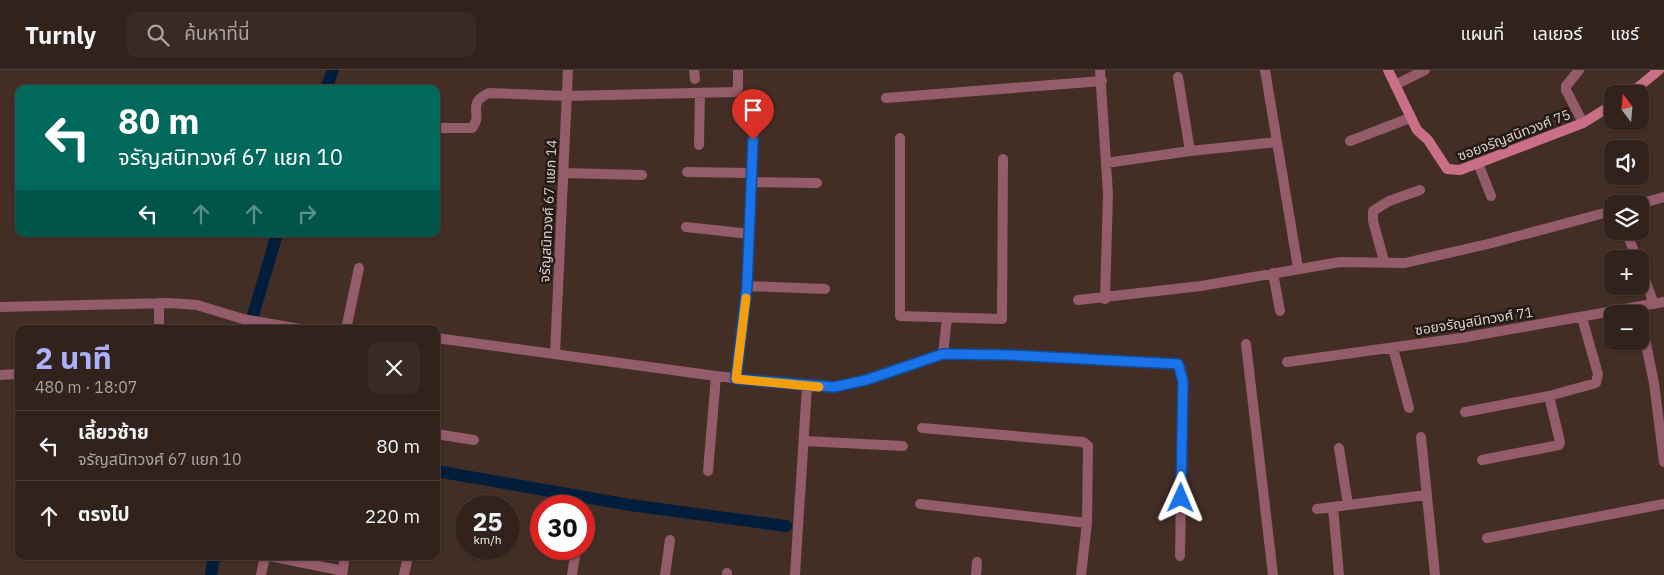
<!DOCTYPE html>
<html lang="th">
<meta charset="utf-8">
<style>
:root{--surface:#32221c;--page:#3a2a25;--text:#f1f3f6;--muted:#a8a4a3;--line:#4d3f3b;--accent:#aab0fb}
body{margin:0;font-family:"IBM Plex Sans","Noto Sans Thai",sans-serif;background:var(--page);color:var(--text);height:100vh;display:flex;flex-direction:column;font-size:19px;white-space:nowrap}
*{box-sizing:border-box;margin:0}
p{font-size:16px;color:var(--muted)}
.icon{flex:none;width:28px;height:28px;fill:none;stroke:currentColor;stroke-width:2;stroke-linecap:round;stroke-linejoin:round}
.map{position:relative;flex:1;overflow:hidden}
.side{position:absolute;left:15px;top:255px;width:425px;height:235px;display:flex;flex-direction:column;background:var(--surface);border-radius:10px;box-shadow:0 1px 4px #0004,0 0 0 1px var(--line)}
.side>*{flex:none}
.hud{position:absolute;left:15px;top:15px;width:425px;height:152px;border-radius:10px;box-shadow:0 1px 4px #0004,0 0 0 1px var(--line);background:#00695c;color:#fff;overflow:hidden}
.needle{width:32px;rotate:344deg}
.fabs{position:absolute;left:1604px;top:15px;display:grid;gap:10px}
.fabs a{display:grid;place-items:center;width:45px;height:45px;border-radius:10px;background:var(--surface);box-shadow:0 1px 4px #0004,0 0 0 1px var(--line);font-size:25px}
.speed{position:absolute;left:455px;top:425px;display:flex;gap:10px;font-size:25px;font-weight:700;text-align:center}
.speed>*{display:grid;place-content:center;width:65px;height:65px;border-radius:50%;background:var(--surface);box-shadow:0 1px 4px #0004,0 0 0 1px var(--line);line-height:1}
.speed small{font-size:12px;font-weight:400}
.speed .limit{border:8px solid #d22;background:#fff;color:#111}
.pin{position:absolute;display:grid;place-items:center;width:42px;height:42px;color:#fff;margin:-51px -21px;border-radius:50% 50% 50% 0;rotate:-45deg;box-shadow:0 0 5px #0007}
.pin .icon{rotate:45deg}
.me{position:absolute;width:55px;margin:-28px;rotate:1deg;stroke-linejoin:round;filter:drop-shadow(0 0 4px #0008)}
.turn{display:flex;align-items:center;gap:18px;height:105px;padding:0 20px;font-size:22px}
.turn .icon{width:65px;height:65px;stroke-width:2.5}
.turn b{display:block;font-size:35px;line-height:42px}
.lanes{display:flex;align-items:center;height:48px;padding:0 20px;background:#0003;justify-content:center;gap:25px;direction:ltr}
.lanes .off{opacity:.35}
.round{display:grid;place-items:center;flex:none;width:52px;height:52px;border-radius:10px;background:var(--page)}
.summary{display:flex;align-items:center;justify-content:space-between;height:85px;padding:0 20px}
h1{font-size:30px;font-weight:700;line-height:38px;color:var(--accent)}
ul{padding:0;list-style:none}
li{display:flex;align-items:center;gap:15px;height:70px;padding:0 20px;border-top:1px solid var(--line)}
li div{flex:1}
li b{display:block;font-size:19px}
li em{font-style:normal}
header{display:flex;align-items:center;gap:30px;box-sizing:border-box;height:70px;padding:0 25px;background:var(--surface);border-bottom:1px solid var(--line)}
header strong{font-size:24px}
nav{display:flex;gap:28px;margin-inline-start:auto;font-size:18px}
.search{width:350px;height:45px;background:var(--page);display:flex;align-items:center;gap:12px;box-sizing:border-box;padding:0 18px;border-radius:10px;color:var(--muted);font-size:19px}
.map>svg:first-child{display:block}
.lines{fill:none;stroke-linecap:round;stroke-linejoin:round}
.canal{stroke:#001e3b;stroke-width:12}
.street{stroke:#945b6a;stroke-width:10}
.secondary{stroke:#c96f88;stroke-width:10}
.route-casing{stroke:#114b97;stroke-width:12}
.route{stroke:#1a73e8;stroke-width:9}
.slow{stroke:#f59e0b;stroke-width:9}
.labels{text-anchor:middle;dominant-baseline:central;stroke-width:5;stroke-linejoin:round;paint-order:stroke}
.street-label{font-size:14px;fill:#ded0cb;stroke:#231915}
</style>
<header>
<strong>Turnly</strong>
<div class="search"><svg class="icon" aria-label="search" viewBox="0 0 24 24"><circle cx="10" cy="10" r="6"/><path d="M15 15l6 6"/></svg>ค้นหาที่นี่</div>
<nav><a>แผนที่</a><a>เลเยอร์</a><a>แชร์</a></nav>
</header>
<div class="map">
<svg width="1664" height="505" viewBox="0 0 1664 505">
<rect width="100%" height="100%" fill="#432e25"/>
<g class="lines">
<path class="canal" d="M 326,19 L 333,0
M 249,259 L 277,164
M 436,401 L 630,435 L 786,456
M 211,505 L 214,486"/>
<path class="street" d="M 694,0 L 695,9
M 1100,0 L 1108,124 L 1105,229
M 1265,0 L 1298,198
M 1579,0 L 1566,16 L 1566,20 L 1583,53
M 1178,7 L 1190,81
M 1395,15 L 1425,0
M 886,28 L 1102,11
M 436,58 L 472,58 C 484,44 465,34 489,23 L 567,26 L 734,22 L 738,18 L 738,0
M 900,68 L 900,246 L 1002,249 L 1003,89
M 1350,71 L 1410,48
M 699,75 L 700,23
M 1106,93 L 1190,81 L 1277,72
M 1478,93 L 1491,126
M 687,102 L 751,103
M 564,103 L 642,105
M 751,112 L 817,113
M 1639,134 L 1664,127
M 686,157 L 750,164
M 1626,161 L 1637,189
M 1384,191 L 1373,151 L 1373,141 L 1389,131 L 1420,120
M 1640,197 L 1654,234
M 1273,203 L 1280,241
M 747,216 L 825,219
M 1078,230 L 1201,216 L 1340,192 L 1405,193 L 1492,173 L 1612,141
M 0,237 L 169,233 L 197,235 L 243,249 L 300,259
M 1640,245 L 1654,313 L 1664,392
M 159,259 L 159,233
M 346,259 L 359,198
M 436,268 L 716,306 L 807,316 L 834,317 L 866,310 L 943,284 L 1009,285 L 1177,294 L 1181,299 L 1183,311 L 1180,486
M 1246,274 L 1273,505
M 1393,278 L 1409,338
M 555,284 L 568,0
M 943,284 L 947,248
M 1287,292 L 1461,268 L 1664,232
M 0,305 L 19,304
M 736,309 L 747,216 L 754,53
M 1465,342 L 1549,326 L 1596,313 L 1598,304 L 1582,248
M 922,358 L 1083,372 L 1088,376 L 1087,453 L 1081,505
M 436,364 L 474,370
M 1421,367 L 1435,505
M 804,371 L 903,376
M 1339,378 L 1348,435
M 1482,390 L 1559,375 L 1560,372 L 1549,326
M 708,401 L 716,306
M 920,434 L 1087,453
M 1333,437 L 1339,505
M 1317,439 L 1426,425
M 1487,468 L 1664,434
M 270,486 L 343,501
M 261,505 L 265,486
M 342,505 L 345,486
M 404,505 L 408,486
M 572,505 L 576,479
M 665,505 L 670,470
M 727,505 L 727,503
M 795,505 L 807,316
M 976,505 L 977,492"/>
<path class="secondary" d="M 1388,0 L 1417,60 L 1428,70 L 1447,99 L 1460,100 L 1583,53 L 1612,35
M 1630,24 L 1659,0"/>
</g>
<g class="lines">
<defs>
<path id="route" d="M 753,70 L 747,216 L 736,309 L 834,317 L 866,310 L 943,284 L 1009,285 L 1178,294 L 1183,311 L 1181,428"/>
</defs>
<use href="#route" class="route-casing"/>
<use href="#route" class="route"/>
<path class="slow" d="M 746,228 L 736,309 L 819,317"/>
</g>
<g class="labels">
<g class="street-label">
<text transform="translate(1514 65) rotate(-21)">ซอยจรัญสนิทวงศ์ 75</text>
<text transform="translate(548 141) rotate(-87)">จรัญสนิทวงศ์ 67 แยก 14</text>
<text transform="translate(1474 251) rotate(-9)">ซอยจรัญสนิทวงศ์ 71</text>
</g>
</g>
</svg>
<div class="fabs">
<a><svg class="needle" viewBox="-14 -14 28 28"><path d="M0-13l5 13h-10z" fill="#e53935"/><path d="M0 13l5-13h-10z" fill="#a8a4a3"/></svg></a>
<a><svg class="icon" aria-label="sound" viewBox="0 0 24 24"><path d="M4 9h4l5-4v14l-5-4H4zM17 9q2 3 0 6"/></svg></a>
<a><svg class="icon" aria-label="layers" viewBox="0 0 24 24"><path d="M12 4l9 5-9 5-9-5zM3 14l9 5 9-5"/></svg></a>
<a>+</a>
<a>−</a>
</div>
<div class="speed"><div>25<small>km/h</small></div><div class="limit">30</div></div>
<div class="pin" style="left:753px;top:70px;background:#d93025"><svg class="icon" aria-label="arrive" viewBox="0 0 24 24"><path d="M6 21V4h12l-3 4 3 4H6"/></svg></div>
<svg class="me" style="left:1181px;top:428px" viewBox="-20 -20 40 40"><path d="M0-17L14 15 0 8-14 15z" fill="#1a73e8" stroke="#fff" stroke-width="4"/></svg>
<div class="hud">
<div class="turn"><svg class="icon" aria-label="left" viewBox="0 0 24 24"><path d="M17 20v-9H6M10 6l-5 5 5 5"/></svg><div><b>80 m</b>จรัญสนิทวงศ์ 67 แยก 10</div></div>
<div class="lanes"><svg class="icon" aria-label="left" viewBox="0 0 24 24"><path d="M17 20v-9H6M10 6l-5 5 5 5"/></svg><svg class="icon off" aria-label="ahead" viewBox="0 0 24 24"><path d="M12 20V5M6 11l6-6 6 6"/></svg><svg class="icon off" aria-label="ahead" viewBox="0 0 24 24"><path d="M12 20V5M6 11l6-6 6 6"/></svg><svg class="icon off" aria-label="right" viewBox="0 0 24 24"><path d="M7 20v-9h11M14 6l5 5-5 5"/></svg></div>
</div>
<section class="side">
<div class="summary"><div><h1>2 นาที</h1><p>480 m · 18:07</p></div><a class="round"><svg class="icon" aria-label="close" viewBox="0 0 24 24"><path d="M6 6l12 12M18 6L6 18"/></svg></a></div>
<ul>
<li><svg class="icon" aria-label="left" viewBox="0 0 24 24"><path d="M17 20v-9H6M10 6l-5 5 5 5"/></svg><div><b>เลี้ยวซ้าย</b><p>จรัญสนิทวงศ์ 67 แยก 10</p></div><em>80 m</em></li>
<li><svg class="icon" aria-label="ahead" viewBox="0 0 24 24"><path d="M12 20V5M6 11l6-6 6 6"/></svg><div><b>ตรงไป</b></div><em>220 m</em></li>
</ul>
</section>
</div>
